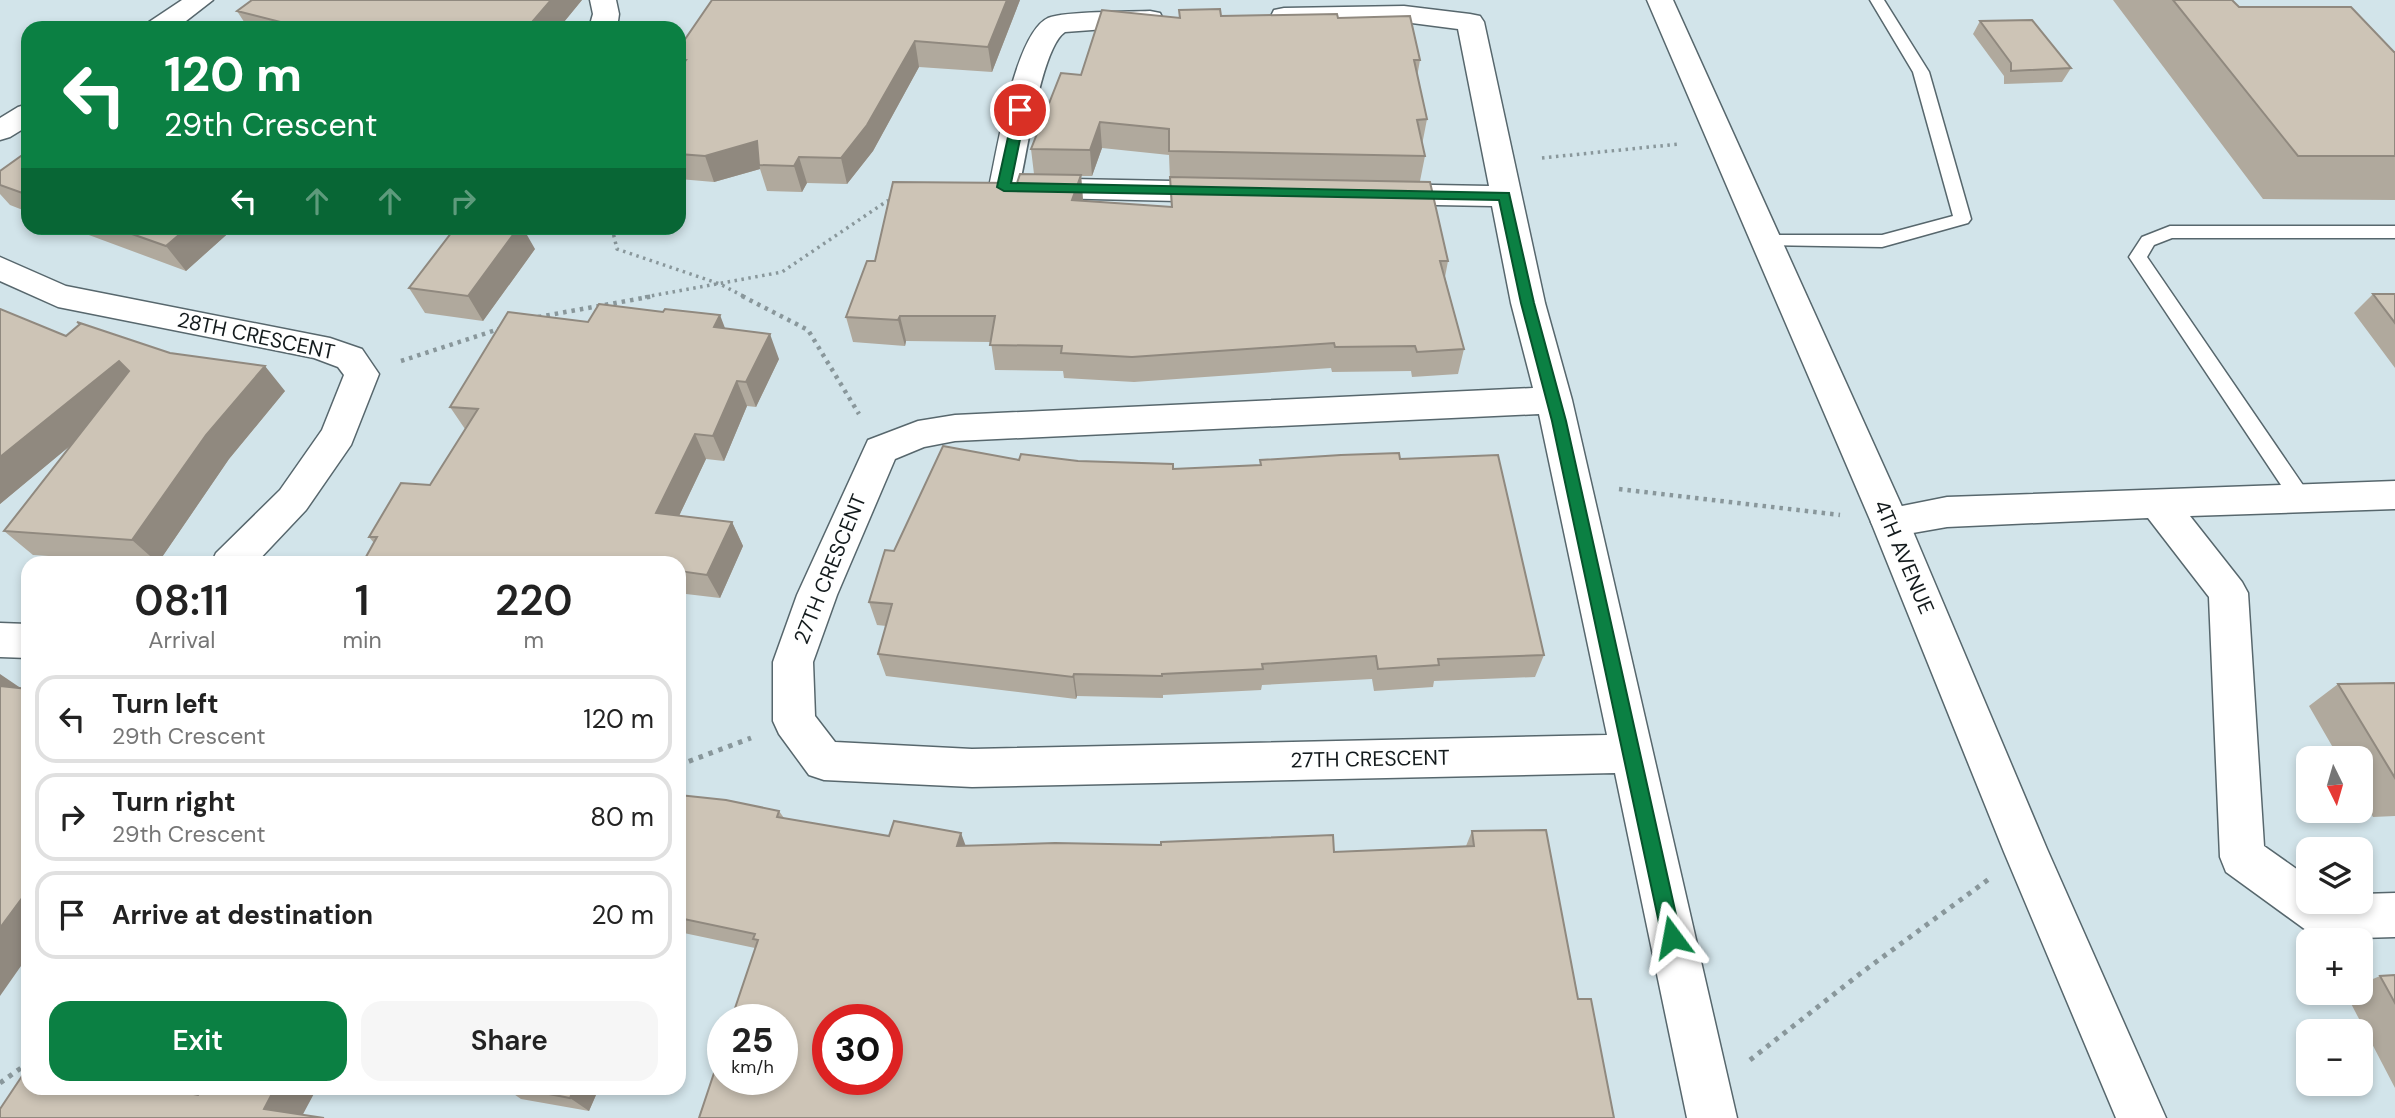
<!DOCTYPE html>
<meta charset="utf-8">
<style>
:root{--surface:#fff;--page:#f6f6f6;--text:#222;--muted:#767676;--line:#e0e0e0;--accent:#0b8043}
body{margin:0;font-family:"DM Sans",sans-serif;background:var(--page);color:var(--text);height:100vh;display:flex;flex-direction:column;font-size:26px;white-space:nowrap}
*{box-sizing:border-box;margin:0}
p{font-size:23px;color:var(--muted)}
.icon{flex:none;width:38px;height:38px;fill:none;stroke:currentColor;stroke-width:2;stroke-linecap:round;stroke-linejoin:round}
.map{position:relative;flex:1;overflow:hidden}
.sheet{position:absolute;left:21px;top:556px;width:665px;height:539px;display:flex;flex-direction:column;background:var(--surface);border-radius:21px;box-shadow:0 4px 10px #0003}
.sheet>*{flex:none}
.banner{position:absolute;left:21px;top:21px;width:665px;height:214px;border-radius:21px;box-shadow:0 4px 10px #0003;background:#0b8043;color:#fff;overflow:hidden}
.needle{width:46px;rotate:175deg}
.fabs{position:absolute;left:2296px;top:746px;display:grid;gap:14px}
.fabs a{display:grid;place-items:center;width:77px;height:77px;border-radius:14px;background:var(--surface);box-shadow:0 4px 10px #0003;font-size:35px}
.speed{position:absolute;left:707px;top:1004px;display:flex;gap:14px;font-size:35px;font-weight:700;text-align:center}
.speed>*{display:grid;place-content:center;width:91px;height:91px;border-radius:50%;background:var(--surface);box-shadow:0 4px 10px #0003;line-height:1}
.speed small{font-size:18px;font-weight:400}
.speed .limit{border:10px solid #d22;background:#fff;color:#111}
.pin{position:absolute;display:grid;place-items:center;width:60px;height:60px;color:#fff;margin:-30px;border:4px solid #fff;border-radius:50%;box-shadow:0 2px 7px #0007}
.me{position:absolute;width:77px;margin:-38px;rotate:347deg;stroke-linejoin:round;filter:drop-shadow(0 0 5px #0008)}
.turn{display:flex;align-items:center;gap:24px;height:147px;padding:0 28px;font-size:32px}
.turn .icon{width:91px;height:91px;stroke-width:2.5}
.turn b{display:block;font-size:49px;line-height:60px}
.lanes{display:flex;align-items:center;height:66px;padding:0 28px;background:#0003;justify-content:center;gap:35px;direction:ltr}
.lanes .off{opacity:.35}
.eta{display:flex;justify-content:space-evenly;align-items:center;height:119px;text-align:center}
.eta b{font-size:42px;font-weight:600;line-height:49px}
.action{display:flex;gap:14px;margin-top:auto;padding:14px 28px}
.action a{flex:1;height:80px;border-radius:21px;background:var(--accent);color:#fff;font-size:28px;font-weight:600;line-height:80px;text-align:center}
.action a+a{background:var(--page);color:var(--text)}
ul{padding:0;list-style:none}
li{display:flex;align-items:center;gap:21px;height:88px;margin:0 14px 10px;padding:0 14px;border:4px solid var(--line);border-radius:21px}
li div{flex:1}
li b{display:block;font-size:26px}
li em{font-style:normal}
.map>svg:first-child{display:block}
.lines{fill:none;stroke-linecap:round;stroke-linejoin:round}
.lane-casing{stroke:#57676d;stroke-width:3}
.street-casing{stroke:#57676d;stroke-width:3}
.secondary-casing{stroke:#57676d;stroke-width:3}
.path-far2{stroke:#89979b;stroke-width:3.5;stroke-dasharray:2.5 4.5;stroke-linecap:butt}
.path-far1{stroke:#89979b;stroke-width:4.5;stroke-dasharray:3.5 5;stroke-linecap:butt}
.path{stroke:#89979b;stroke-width:5;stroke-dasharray:4.5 6;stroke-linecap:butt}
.lane{fill:#fff;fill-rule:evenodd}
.street{fill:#fff;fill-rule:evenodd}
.secondary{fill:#fff;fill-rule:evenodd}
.wall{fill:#b0a99d;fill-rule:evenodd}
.shaded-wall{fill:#90897f}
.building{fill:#cdc4b6;stroke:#90897f;stroke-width:2;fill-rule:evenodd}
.route{fill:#0b8043;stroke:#07532c;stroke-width:2}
.labels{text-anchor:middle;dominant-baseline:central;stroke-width:5;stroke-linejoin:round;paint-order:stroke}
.street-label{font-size:21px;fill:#141b1d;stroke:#fff}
</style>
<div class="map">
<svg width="2395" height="1118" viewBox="0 0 2395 1118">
<rect width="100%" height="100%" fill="#d2e4ea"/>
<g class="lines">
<defs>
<path id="lane" d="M 1870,0 L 1884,0 L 1929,72 L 1971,219 L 1968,223 L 1882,247 L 1759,245 L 1756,241 L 1765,235 L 1882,235 L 1953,216 L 1913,72 Z
M 2170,226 L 2395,226 L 2395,238 L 2172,238 L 2154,245 L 2147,257 L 2307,491 L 2310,497 L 2307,503 L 2300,505 L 2293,503 L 2129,257 L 2142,237 Z"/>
<path id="street" d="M 182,0 L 213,0 L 177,28 L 145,28 L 149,22 Z
M 590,0 L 616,0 L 619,14 L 617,28 L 589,28 L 593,14 Z
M 1404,6 L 1470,14 L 1480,16 L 1484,22 L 1545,303 L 1572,400 L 1737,1118 L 1687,1118 L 1615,773 L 972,787 L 824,780 L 809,775 L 779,734 L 773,721 L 773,662 L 797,595 L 868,440 L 918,421 L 955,415 L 1533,388 L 1511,303 L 1492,206 L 1380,204 L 1369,201 L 1365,194 L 1369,187 L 1380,184 L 1489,186 L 1458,29 L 1404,22 L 1284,24 L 1274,22 L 1271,16 L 1274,10 L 1284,8 ZM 1539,414 L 1607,735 L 972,749 L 835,742 L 815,716 L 813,662 L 837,595 L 895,459 L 924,447 L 955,441 Z
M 1150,11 L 1160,13 L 1163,19 L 1160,25 L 1065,32 C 1042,47 1028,147 1021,178 L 1222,182 L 1233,185 L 1237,192 L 1233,199 L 1222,202 L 1004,197 L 993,194 L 989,187 C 997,151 1015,33 1048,18 C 1065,11 1128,12 1150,11 Z
M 28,104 L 28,126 L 10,137 L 0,140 L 0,118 L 18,107 Z
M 0,257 L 66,286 L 330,338 L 362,349 L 379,374 L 351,445 L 306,510 L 255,564 L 211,564 L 216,553 L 280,490 L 322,430 L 344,375 L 338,367 L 314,358 L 58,307 L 0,281 Z
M 2395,481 L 2395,509 L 2190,516 L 2242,582 L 2248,593 L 2264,846 L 2308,877 L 2308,901 L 2361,901 L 2361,894 L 2395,893 L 2395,937 L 2326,939 L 2310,933 L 2226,872 L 2220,857 L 2209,597 L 2148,518 L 1947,527 L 1890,537 L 1877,533 L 1871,522 L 1877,511 L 1947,497 Z
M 0,623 L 28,624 L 28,658 L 0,657 Z"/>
<path id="secondary" d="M 1647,0 L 1673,0 L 1909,522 L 2047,849 L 2166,1118 L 2116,1118 L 2004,852 L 1871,522 Z"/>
</defs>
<use href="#lane" class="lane-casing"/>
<use href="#street" class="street-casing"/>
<use href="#secondary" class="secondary-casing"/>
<path class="path-far2" d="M 1542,158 L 1679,144
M 612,228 L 617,249 L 720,284 L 745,297
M 645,297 L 782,272 L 887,201 L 895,200"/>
<path class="path-far1" d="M 742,296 L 808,330 L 859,414
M 538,317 L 654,296
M 401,361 L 499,329
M 1619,489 L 1840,515"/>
<path class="path" d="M 679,765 L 751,738
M 1750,1060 L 1861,973 L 1989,879
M 0,1083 L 28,1063"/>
<use href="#lane" class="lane"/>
<use href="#street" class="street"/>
<use href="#secondary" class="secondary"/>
</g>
<path class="wall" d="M 582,0 L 559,28 L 248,28 L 237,11 Z
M 1020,0 L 992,72 L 919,67 L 873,151 L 847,184 L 807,183 L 802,192 L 767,191 L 760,169 L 714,182 L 679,179 L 679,48 Z
M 2113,0 L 2232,0 L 2239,7 L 2395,52 L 2395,200 L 2263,199 Z
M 1179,10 L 1221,16 L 1338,18 L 1420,60 L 1417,77 L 1427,119 L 1422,145 L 1425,156 L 1420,181 L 1448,261 L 1445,277 L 1464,349 L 1458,374 L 1412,377 L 1411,371 L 1332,372 L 1331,368 L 1134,382 L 1064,378 L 1063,371 L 995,370 L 991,342 L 906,341 L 905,346 L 853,342 L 846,317 L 875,261 L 1034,174 L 1031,149 L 1081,75 L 1179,18 ZM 1102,148 L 1169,155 L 1171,207 L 1083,201 L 1081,176 L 1092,176 Z
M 1980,21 L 2071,68 L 2062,82 L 2004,84 L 2004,76 L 1973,34 Z
M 28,151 L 28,212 L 10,205 L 0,194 L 0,171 Z
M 70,228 L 234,228 L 186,271 Z
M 535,249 L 483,321 L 425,313 L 409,288 Z
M 2373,294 L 2395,294 L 2395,368 L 2354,313 Z
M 0,309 L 66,336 L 285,391 L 229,459 L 158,563 L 33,555 L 4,531 L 71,445 L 0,504 Z
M 588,322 L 725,329 L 779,359 L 756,407 L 747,406 L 724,461 L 706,459 L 679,516 L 732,522 L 743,546 L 720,598 L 686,594 L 679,608 L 679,564 L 374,543 L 369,537 L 430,485 L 465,429 L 450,407 Z
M 1400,459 L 1544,655 L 1535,677 L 1434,681 L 1433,687 L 1374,691 L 1372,679 L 1262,685 L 1261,690 L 1163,695 L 1163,698 L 1077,696 L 1076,699 L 886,676 L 878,654 L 886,626 L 877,625 L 869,602 L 894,551 L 1019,460 L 1078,461 L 1173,469 L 1260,465 L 1260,460 Z
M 2395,683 L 2395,816 L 2373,817 L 2361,796 L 2361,758 L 2339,758 L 2309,706 L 2338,684 Z
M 679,795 L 779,811 L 784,818 L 889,836 L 966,846 L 1334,852 L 1466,846 L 1472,831 L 1578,999 L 1614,1118 L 755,948 L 679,932 Z
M 2395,975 L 2395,1088 L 2345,992 L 2361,992 L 2361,984 L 2380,976 Z
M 505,1088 L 599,1088 L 589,1111 L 521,1099 Z"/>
<path class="shaded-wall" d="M 551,0 L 582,0 L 559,28 L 527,28 Z
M 1007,0 L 1020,0 L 992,72 L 988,47 Z
M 915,41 L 919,67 L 873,151 L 847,184 L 841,158 Z
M 1100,122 L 1102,148 L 1092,176 L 1090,150 Z
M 757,141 L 760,169 L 714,182 L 705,156 Z
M 799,157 L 807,183 L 802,192 L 794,166 Z
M 1081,175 L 1083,201 L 1072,200 Z
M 187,228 L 234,228 L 186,271 L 166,246 Z
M 518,228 L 523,228 L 535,249 L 483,321 L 468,296 Z
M 720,315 L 730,341 L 714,327 Z
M 900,316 L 906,341 L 905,346 L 898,320 Z
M 770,334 L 779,359 L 756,407 L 746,382 Z
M 119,361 L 142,386 L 0,504 L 0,457 Z
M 265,366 L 285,391 L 229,459 L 158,563 L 132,540 L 206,435 Z
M 737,381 L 747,406 L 724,461 L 713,436 Z
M 695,434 L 706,459 L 669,537 L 656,513 Z
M 732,522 L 743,546 L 720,598 L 707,575 Z
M 679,582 L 686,594 L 679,608 Z
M 0,674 L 28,693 L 0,694 Z
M 1074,674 L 1077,696 L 1076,699 L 1073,677 Z
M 961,833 L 968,852 L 957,846 Z
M 28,890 L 28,956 L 0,996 L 0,928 Z
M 275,1088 L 317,1088 L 301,1118 L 264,1109 Z
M 574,1088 L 599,1088 L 589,1111 L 570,1098 Z"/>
<path class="building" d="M 252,0 L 551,0 L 527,28 L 304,28 L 237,11 Z
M 712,0 L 1007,0 L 988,47 L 915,41 L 867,125 L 841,158 L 799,157 L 794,166 L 759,165 L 757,141 L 705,156 L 679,154 L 679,70 L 686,60 L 679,60 L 679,48 Z
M 2173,0 L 2232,0 L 2239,7 L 2351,7 L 2394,52 L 2395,52 L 2395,156 L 2298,156 Z
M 1220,9 L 1221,16 L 1337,14 L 1338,18 L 1410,16 L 1420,60 L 1414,60 L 1427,119 L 1417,120 L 1425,156 L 1169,151 L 1169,129 L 1100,122 L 1090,150 L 1031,149 L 1061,73 L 1081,75 L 1102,10 L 1180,18 L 1179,10 Z
M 2032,20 L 2071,68 L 2011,71 L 2011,63 L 1980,21 Z
M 28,151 L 28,195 L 0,185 L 0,171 Z
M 1020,174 L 1081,175 L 1072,200 L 1172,207 L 1170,177 L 1430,182 L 1448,261 L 1440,261 L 1464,349 L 1417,352 L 1415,346 L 1335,347 L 1334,343 L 1132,357 L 1061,353 L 1062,346 L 990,345 L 995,316 L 900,316 L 898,320 L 846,317 L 867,261 L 875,261 L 893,182 L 1017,183 Z
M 115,228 L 187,228 L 166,246 Z
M 455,228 L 518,228 L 468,296 L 409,288 Z
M 2373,294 L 2395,294 L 2395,323 Z
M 599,304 L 663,312 L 665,309 L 720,315 L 714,327 L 770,334 L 746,382 L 737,381 L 713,436 L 695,434 L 656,513 L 732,522 L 707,575 L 679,571 L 679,564 L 362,564 L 377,537 L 369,537 L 401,483 L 430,485 L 478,409 L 450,407 L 508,312 L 588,322 Z
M 0,309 L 66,336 L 80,324 L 77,322 L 170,353 L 265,366 L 206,435 L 132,540 L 4,531 L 129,371 L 119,361 L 0,457 Z
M 943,446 L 1019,460 L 1021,454 L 1078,461 L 1173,464 L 1173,469 L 1261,465 L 1260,460 L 1341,455 L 1399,453 L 1400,459 L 1498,455 L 1544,655 L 1438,659 L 1439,665 L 1378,669 L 1376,656 L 1262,664 L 1263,669 L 1162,674 L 1162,676 L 1074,674 L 1073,677 L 878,654 L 892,604 L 869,602 L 885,550 L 894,551 Z
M 2395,683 L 2395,778 L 2338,684 Z
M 0,686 L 28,689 L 28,890 L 0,928 Z
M 679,795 L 726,800 L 779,811 L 777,817 L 889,836 L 894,821 L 961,833 L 957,846 L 1055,843 L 1161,845 L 1161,842 L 1333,835 L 1334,852 L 1474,846 L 1472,831 L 1546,830 L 1578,999 L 1591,999 L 1614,1118 L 699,1118 L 723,1046 L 723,1080 L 782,1080 L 782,1020 L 731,1020 L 758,940 L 753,939 L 755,934 L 679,918 ZM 828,1020 L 887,1020 L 887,1080 L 828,1080 Z
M 2395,975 L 2395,1003 L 2380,976 Z
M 28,1067 L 28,1088 L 161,1088 L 198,1095 L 202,1088 L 275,1088 L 264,1109 L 324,1118 L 0,1118 L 0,1109 Z
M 518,1088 L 574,1088 L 570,1098 Z"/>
<path class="route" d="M 1020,107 L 1026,110 L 1011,183 L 1509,193 L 1534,303 L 1566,421 L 1681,937 L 1679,944 L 1672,947 L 1665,944 L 1662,937 L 1552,421 L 1521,303 L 1499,200 L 1004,191 L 997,187 L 1014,110 Z"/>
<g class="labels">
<g class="street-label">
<text transform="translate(256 336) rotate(12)">28TH CRESCENT</text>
<text transform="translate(1904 557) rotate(67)">4TH AVENUE</text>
<text transform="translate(830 569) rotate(-68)">27TH CRESCENT</text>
<text transform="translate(1370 759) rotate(-1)">27TH CRESCENT</text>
</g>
</g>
</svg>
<div class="fabs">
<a><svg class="needle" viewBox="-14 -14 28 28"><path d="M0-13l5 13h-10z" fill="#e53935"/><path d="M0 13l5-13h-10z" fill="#767676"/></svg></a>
<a><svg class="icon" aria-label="layers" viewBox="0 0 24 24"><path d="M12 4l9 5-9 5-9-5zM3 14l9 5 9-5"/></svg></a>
<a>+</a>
<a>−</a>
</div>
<div class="speed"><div>25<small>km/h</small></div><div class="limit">30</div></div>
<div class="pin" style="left:1020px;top:110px;background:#d93025"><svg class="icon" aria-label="arrive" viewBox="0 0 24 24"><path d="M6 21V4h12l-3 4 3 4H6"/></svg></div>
<svg class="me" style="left:1672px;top:937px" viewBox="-20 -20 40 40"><path d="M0-17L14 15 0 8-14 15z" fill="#0b8043" stroke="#fff" stroke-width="4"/></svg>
<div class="banner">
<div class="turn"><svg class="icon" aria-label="left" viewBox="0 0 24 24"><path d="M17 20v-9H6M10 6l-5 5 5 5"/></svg><div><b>120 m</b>29th Crescent</div></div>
<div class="lanes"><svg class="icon" aria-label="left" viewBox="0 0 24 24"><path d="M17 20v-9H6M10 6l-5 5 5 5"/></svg><svg class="icon off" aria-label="ahead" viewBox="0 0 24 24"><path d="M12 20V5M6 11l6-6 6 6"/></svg><svg class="icon off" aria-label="ahead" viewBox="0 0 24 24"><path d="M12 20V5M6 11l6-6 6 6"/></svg><svg class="icon off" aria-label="right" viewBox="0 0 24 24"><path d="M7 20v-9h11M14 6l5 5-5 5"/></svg></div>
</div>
<section class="sheet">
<div class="eta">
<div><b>08:11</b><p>Arrival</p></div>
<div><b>1</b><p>min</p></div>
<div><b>220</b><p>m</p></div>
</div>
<ul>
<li><svg class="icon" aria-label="left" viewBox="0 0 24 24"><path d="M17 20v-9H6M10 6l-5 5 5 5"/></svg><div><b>Turn left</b><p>29th Crescent</p></div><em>120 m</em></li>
<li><svg class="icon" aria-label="right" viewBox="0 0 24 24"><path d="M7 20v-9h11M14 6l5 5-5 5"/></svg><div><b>Turn right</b><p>29th Crescent</p></div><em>80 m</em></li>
<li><svg class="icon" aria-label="arrive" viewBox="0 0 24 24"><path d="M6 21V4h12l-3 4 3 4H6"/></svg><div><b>Arrive at destination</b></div><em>20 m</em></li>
</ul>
<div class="action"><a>Exit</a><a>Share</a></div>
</section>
</div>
